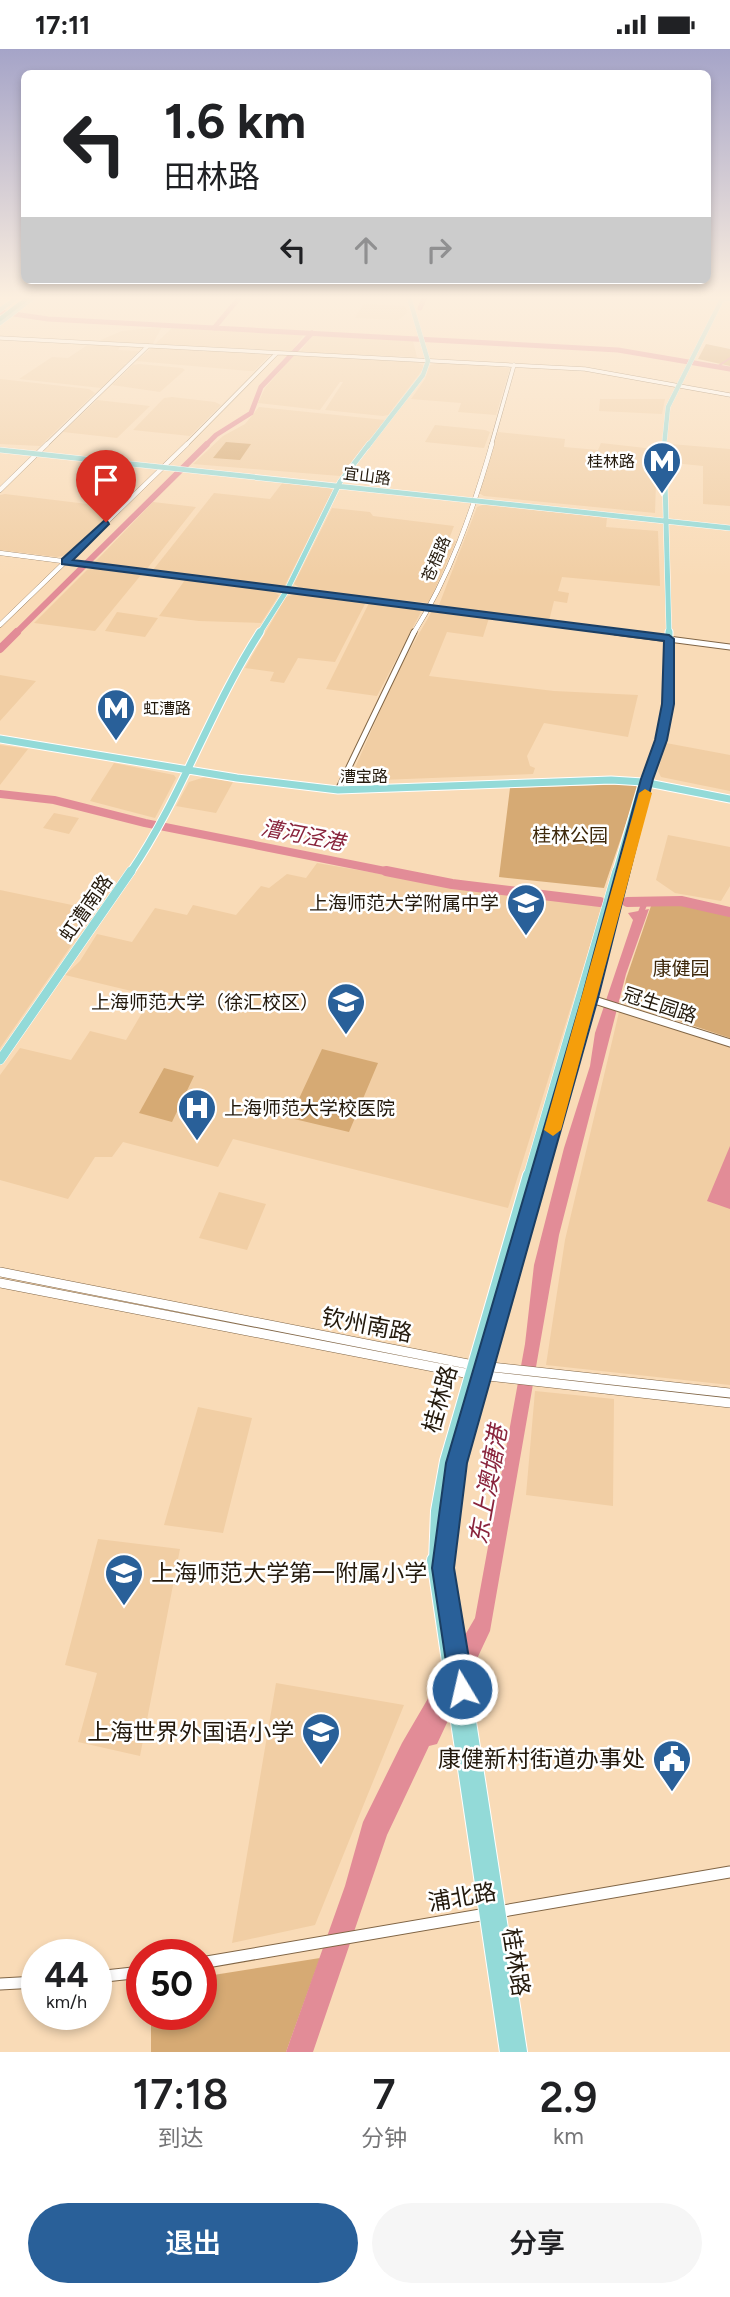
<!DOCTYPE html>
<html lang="zh">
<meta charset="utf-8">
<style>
:root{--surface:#fff;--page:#f6f6f6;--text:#202124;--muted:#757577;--accent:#296099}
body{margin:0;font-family:Figtree,"Noto Sans SC",sans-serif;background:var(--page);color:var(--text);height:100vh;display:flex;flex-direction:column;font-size:26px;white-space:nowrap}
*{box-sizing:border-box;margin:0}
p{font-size:23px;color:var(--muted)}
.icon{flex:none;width:38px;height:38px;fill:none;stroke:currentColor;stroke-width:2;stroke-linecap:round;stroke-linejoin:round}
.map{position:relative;height:2003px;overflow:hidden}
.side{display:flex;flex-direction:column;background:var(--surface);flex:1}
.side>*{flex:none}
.hud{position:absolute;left:21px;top:21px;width:690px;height:214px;border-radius:10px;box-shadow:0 4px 10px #0003;background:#fff;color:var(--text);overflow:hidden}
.speed{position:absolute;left:21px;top:1890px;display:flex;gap:14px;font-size:35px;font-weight:700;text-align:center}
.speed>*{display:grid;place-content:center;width:91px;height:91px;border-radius:50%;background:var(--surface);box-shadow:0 4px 10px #0003;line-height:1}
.speed small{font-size:18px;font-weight:400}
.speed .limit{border:10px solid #d22;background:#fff;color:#111}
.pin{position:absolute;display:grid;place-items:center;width:60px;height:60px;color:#fff;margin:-72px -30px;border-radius:50% 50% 50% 0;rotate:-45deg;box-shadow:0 0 7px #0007}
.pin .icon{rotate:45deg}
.me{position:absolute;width:77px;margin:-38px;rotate:351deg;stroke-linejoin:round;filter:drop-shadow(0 0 5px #0008)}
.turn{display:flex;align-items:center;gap:24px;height:147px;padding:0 28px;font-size:32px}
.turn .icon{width:91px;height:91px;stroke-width:2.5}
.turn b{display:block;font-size:49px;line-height:60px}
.lanes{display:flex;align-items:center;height:66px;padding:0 28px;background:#0003;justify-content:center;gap:35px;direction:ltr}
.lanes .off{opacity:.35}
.eta{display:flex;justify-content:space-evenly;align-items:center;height:119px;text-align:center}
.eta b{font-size:42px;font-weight:600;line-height:49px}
.action{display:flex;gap:14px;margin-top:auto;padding:14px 28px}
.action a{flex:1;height:80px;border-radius:42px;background:var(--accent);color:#fff;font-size:28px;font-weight:600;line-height:80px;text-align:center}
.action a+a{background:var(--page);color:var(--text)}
.status{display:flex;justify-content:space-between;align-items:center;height:49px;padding:0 35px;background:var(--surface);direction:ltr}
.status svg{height:19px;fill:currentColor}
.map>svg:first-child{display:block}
.built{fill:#f1cea4}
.green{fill:#d6aa74}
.water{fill:#e28c97}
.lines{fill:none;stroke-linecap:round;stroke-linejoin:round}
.stream{stroke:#e28c97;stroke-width:2}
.canal{stroke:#e28c97;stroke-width:6}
.river-far3{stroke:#e28c97;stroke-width:5}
.river-far2{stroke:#e28c97;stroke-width:6}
.river-far1{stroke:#e28c97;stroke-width:8}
.river{stroke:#e28c97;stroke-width:10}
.minor-far5-casing{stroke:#806545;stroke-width:4.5}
.minor-far4-casing{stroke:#806545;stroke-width:5}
.minor-far3-casing{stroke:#806545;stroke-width:7}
.minor-far2-casing{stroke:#806545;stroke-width:9}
.minor-far1-casing{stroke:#806545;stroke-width:10}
.minor-casing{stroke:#806545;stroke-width:13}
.major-far5-casing{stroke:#fff;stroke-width:5}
.major-far4-casing{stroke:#fff;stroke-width:6}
.major-far3-casing{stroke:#fff;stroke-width:9}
.major-far2-casing{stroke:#fff;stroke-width:10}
.major-far1-casing{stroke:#fff;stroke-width:12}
.major-casing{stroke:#fff;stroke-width:16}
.highway-casing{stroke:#fff;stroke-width:5}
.minor-far5{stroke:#fff;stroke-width:3.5}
.minor-far4{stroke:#fff;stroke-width:4.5}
.minor-far3{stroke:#fff;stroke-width:5}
.minor-far2{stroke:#fff;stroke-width:7}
.minor-far1{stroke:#fff;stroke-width:9}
.minor{stroke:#fff;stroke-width:11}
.major-far5{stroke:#93dad8;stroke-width:4.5}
.major-far4{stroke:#93dad8;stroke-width:5}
.major-far3{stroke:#93dad8;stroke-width:7}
.major-far2{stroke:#93dad8;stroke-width:9}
.major-far1{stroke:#93dad8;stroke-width:10}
.major{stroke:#93dad8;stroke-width:14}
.highway{stroke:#4bc2be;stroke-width:4.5}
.route{fill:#296099;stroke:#1b3e63;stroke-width:2}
.slow{fill:#f59e0b}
.labels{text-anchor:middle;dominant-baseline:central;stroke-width:5;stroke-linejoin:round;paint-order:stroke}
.far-poi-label{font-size:16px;fill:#23190c;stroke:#fff;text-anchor:end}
.far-street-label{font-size:16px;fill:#23190c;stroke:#fff}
.park-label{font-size:19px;fill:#3e280a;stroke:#fff}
.poi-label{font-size:19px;fill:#23190c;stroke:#fff;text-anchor:end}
.street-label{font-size:19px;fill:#23190c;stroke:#fff}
.water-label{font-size:21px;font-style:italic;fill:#89243c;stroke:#fff}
.near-street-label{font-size:23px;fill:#23190c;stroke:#fff}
.near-poi-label{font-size:23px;fill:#23190c;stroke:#fff;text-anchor:end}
.near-water-label{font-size:24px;font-style:italic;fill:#89243c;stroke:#fff}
</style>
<div class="status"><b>17:11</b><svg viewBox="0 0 49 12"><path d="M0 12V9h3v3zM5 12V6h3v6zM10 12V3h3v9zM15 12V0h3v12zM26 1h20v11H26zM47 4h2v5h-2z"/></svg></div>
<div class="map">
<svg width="730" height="2003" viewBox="0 0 730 2003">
<rect width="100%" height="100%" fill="#f9dbb7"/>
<path class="built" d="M 363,255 L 405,257 L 407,264 L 398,271 L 355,269 Z
M 162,278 L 152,296 L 96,293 L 122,282 Z
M 172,279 L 300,285 L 303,287 L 291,303 L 154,296 Z
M 313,286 L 413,292 L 417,308 L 299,304 Z
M 89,295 L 121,296 L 118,301 L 139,302 L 127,314 L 122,314 L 128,315 L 101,339 L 19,330 L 52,308 L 68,309 Z
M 153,298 L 264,304 L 270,306 L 254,322 L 249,322 L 136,312 Z
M 294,306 L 415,313 L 423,316 L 423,320 L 388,366 L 383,367 L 325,361 L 343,333 L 340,333 L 320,361 L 258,354 L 265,339 Z
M 440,314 L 510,319 L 496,366 L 458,363 L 461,354 L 411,350 L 425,330 L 430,316 Z
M 139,315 L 182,319 L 185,321 L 160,343 L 112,336 L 133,316 Z
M 0,330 L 89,340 L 95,344 L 40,397 L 0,395 Z
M 172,348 L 215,353 L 221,356 L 190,387 L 133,381 L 164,349 Z
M 600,350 L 665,350 L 662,365 L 599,362 Z
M 97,351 L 150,357 L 117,389 L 63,383 Z
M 259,358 L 385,371 L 340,427 L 193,415 L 223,387 L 245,375 Z
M 435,376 L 485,381 L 490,383 L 484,399 L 425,393 Z
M 498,383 L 565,390 L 564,398 L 598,401 L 601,394 L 654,400 L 657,403 L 655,464 L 484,447 L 479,444 Z
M 671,395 L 730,400 L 730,457 L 703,455 L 703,417 L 673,414 Z
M 283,433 L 326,437 L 333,441 L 284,538 L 153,521 L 214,444 L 270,450 Z
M 5,445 L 112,458 L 115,460 L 67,506 L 57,508 L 0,501 L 0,446 Z
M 153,453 L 196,458 L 146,521 L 95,513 Z
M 485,455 L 607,469 L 606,478 L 658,482 L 660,537 L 562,528 L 558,542 L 569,544 L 567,554 L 554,552 L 549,572 L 444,558 L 439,556 L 477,458 Z
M 332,459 L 370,463 L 373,467 L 454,477 L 449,490 L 456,492 L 429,554 L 303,541 L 294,535 Z
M 94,519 L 141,526 L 95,582 L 34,574 L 87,521 Z
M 185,531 L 270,541 L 279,546 L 261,574 L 199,572 L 159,567 Z
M 299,544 L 366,553 L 335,613 L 298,609 L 284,634 L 270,632 L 274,623 L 245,619 L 286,548 Z
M 369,554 L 417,560 L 421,563 L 377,647 L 326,640 Z
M 432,562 L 489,569 L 483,588 L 447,583 L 429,627 L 554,642 L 638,646 L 628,688 L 544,674 L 527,707 L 530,717 L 535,719 L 533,725 L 354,732 L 351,728 L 397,623 Z
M 117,563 L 158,569 L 145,588 L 105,582 Z
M 0,626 L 36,632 L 0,672 Z
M 666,694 L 730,706 L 730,742 L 661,728 L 658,722 Z
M 0,696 L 28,700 L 0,736 Z
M 114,714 L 174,726 L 176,729 L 155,769 L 90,752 Z
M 205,728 L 233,733 L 216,764 L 176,757 L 189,733 Z
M 54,764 L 79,769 L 69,785 L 43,779 Z
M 668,786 L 730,798 L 730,837 L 721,852 L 675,844 L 656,831 Z
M 317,814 L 434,834 L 603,855 L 508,1159 L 233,1090 L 218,1118 L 123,1093 L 112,1108 L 95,1108 L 68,1150 L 0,1131 L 0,1026 L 20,999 L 71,1011 L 90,982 L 126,991 L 152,947 L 65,926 L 80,912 L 97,885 L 132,893 L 155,859 L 187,866 L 193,856 L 236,866 L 261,837 L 269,839 L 287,825 L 306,829 Z
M 0,841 L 96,861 L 0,999 Z
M 619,963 L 730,998 L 730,1336 L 546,1316 L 565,1191 Z
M 219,1143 L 266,1155 L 247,1201 L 199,1189 Z
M 535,1342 L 614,1350 L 613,1457 L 526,1446 Z
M 198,1358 L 252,1369 L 223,1484 L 164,1476 Z
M 98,1490 L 180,1500 L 140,1707 L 78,1693 L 97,1624 L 65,1616 Z
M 276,1634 L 404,1656 L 315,1876 L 232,1894 Z"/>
<path class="green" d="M 706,295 L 730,300 L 730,317 L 698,310 Z
M 226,393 L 251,395 L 240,411 L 213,409 Z
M 634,735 L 638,739 L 604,839 L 499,828 L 510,739 Z
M 681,852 L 730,863 L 730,989 L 622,953 L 626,930 L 651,857 Z
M 322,1000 L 378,1014 L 349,1083 L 290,1069 Z
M 164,1019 L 194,1027 L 172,1073 L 139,1064 Z
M 320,1909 L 286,2003 L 151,2003 L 151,1965 L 201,1965 L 201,1928 Z"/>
<path class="water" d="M 649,860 L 626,925 L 559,1186 L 490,1582 L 437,1695 L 429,1697 L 387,1786 L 313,2003 L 286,2003 L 345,1837 L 363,1773 L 402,1694 L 475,1569 L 525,1295 L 534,1216 L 564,1099 L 590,1017 L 595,984 L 633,871 L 628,864 Z
M 730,1097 L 730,1160 L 707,1152 Z"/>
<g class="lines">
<path class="stream" d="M 717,318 L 730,309"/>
<path class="canal" d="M 640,866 L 645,853"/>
<path class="river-far3" d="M 420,259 L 425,248
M 0,263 L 48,270 L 618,301 L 730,320
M 214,279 L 240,248
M 205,397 L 216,386 L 251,364 L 261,338 L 312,284"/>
<path class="river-far2" d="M 15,585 L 207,395"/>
<path class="river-far1" d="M 0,600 L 17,583
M 0,745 L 54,751 L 145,774 L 395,824"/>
<path class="river" d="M 386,822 L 452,835 L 600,853
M 627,853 L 681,852 L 730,863"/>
<defs>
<path id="minor-far5" d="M 0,289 L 585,320 L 730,346
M 45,397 L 148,297
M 185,397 L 277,304
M 491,397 L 514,316"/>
<path id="minor-far4" d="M 0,441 L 47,395
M 0,504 L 628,585
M 0,576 L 187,395
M 413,585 C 450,527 473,461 492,395"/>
<path id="minor-far3" d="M 615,583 L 730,598
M 338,741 L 414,583"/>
<path id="minor-far2" d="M 585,948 L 730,994"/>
<path id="minor-far1" d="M 0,1223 L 473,1316 L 730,1344
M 0,1234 L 470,1325 L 730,1354"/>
<path id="minor" d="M 201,1914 L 730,1823
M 96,1928 L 142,1923
M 0,1935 L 37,1933"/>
<path id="major-far5" d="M 693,248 L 730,250
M 0,261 L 18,248
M 0,274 L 34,248
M 368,397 L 423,326 L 428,312 L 409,248
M 664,397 L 668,358 L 723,248"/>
<path id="major-far4" d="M 664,395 L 669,585
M 0,401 L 730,479
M 259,585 L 287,541 L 340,433 L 369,395"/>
<path id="major-far3" d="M 0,690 L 237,729 L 338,741 L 611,731 L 643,733 L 730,750
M 130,824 C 182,748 210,660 260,583
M 616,824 L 641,739
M 623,824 L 647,730 L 661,691 L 668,655 L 669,583"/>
<path id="major-far2" d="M 0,1011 L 131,822
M 528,1127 L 617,822
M 539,1127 L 623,822"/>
<path id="major-far1" d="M 434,1513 L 436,1462 L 445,1412 L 528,1126
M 444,1513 L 457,1414 L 540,1126"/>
<path id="major" d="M 434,1511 L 507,2003
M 444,1511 L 520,2003"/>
<path id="highway" d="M 0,270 L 29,248"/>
</defs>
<use href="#minor-far5" class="minor-far5-casing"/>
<use href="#minor-far4" class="minor-far4-casing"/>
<use href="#minor-far3" class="minor-far3-casing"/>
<use href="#minor-far2" class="minor-far2-casing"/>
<use href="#minor-far1" class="minor-far1-casing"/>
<use href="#minor" class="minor-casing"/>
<use href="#major-far5" class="major-far5-casing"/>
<use href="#major-far4" class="major-far4-casing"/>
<use href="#major-far3" class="major-far3-casing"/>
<use href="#major-far2" class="major-far2-casing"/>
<use href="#major-far1" class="major-far1-casing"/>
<use href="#major" class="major-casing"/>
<use href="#highway" class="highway-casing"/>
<use href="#minor-far5" class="minor-far5"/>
<use href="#minor-far4" class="minor-far4"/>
<use href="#minor-far3" class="minor-far3"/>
<use href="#minor-far2" class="minor-far2"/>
<use href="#minor-far1" class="minor-far1"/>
<use href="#minor" class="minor"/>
<use href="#major-far5" class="major-far5"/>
<use href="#major-far4" class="major-far4"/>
<use href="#major-far3" class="major-far3"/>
<use href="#major-far2" class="major-far2"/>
<use href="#major-far1" class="major-far1"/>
<use href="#major" class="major"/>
<use href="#highway" class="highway"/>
</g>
<linearGradient id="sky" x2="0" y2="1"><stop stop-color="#a5a4c8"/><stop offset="0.47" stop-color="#fcefdf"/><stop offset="1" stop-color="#fcefdf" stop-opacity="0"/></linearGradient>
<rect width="730" height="529" fill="url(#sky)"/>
<path class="route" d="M 106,470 L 109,475 L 73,511 L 669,586 L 674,590 L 674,655 L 667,691 L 653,730 L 598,949 L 467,1414 L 454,1519 L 474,1640 L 471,1649 L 462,1652 L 454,1649 L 450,1640 L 432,1519 L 446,1414 L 582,949 L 641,730 L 655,691 L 662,655 L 664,592 L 62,515 L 62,510 Z"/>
<path class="slow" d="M 645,740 L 652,744 L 561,1081 L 553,1087 L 544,1081 L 639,744 Z"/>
<defs>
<symbol id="metro-pin" viewBox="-11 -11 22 30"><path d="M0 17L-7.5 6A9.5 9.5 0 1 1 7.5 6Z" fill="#296099" stroke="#fff"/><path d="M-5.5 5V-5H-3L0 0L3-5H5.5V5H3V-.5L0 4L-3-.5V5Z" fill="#fff"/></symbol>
<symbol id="school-pin" viewBox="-11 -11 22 30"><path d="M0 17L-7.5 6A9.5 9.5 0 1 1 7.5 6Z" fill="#296099" stroke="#fff"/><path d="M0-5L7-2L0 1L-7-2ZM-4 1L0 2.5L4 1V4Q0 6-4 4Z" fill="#fff"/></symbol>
<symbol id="university-pin" viewBox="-11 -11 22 30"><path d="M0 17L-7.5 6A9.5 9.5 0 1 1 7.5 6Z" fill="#296099" stroke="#fff"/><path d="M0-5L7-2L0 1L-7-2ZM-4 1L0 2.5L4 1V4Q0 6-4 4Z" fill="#fff"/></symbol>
<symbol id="hospital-pin" viewBox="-11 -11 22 30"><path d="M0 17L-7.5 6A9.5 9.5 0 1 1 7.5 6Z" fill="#296099" stroke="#fff"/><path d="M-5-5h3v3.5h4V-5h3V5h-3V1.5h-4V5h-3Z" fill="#fff"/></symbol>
<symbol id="civic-pin" viewBox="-11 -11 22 30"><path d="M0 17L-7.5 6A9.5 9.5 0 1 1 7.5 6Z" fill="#296099" stroke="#fff"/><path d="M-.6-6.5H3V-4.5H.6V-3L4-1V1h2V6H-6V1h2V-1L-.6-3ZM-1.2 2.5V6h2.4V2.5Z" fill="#fff"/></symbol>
</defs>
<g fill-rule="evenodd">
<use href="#metro-pin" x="640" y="390" width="44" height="60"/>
<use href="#metro-pin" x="94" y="637" width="44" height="60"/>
<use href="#school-pin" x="504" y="832" width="44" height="60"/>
<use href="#university-pin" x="324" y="931" width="44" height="60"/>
<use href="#hospital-pin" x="175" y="1037" width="44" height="60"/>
<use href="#school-pin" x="102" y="1502" width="44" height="60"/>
<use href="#school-pin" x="299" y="1661" width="44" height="60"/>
<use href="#civic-pin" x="650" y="1688" width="44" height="60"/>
</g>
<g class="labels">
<g class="far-poi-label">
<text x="635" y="412">桂林路</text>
<text x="143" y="659" text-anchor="start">虹漕路</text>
</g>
<g class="far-street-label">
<text transform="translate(367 427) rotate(7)">宜山路</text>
<text transform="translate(436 510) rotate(-67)">苍梧路</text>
<text x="364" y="727">漕宝路</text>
</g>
<g class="park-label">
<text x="570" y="786">桂林公园</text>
<text x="681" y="919">康健园</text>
</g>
<g class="poi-label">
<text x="499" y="854">上海师范大学附属中学</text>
<text x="319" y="953">上海师范大学（徐汇校区）</text>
<text x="224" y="1059" text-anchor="start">上海师范大学校医院</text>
</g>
<g class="street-label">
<text transform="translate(86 859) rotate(-55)">虹漕南路</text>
<text transform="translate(660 956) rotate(18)">冠生园路</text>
</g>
<g class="water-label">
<text transform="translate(303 786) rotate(11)">漕河泾港</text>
</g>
<g class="near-street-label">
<text transform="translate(367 1276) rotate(11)">钦州南路</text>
<text transform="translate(440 1350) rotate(-74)">桂林路</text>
<text transform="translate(462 1848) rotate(-10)">浦北路</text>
<text transform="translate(516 1913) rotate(81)">桂林路</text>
</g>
<g class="near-poi-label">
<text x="151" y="1524" text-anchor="start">上海师范大学第一附属小学</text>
<text x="294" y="1683">上海世界外国语小学</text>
<text x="645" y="1710">康健新村街道办事处</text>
</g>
<g class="near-water-label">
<text transform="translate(488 1436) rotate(-80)">东上澳塘港</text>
</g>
</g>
</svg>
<div class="speed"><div>44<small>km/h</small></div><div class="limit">50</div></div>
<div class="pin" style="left:106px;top:473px;background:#d93025"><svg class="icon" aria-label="arrive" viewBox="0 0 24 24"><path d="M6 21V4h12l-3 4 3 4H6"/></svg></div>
<svg class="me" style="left:462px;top:1640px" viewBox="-20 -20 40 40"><circle r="17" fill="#296099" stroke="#fff" stroke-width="3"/><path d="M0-11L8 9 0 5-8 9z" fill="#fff"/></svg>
<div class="hud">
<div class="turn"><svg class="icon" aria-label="left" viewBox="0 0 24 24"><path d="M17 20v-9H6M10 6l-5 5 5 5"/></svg><div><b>1.6 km</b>田林路</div></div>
<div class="lanes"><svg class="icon" aria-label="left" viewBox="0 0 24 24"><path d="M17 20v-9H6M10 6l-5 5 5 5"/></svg><svg class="icon off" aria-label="ahead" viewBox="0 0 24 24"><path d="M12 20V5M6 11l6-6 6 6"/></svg><svg class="icon off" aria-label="right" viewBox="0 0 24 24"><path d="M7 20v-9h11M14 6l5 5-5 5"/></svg></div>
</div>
</div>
<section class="side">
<div class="eta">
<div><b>17:18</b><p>到达</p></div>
<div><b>7</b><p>分钟</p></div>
<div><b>2.9</b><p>km</p></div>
</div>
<div class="action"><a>退出</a><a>分享</a></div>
</section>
